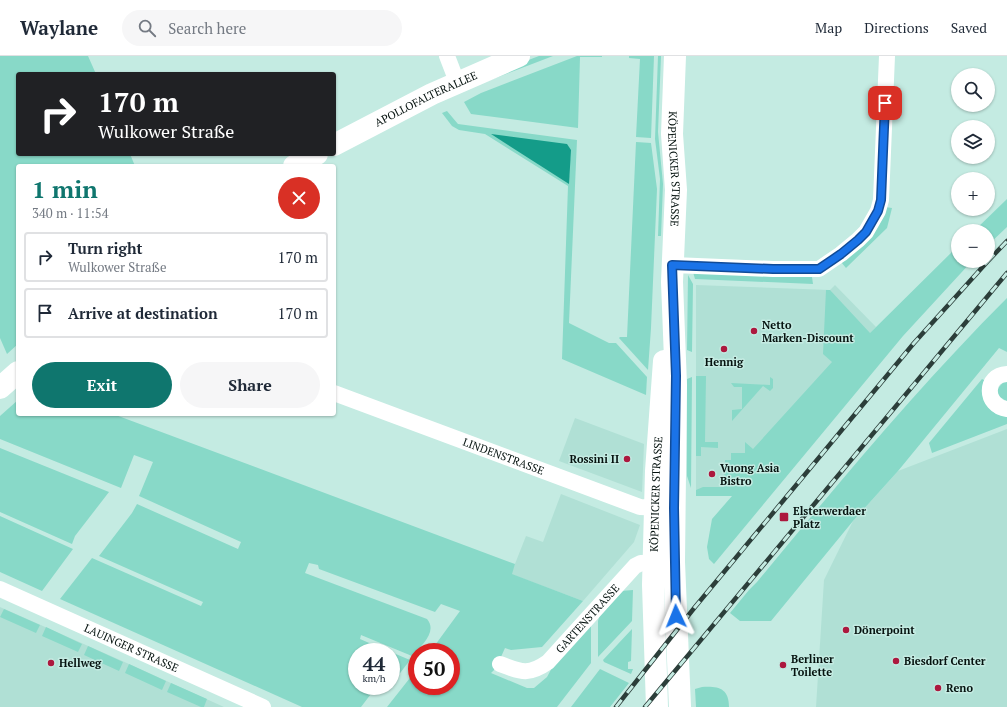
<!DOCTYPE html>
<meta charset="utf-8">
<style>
:root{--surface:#fff;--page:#f6f6f7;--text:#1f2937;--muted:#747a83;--line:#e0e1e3;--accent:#0f766e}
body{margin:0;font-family:"PT Serif",serif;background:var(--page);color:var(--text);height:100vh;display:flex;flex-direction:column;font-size:15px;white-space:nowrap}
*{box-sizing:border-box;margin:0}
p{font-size:13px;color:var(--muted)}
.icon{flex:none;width:22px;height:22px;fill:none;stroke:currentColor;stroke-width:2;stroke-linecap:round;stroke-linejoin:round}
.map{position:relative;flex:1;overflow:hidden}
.drawer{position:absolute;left:16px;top:108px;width:320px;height:252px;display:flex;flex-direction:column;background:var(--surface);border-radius:4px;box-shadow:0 1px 3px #0004}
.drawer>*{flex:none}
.banner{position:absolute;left:16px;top:16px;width:320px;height:84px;border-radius:4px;box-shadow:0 1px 3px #0004;background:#202124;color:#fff;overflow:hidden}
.tools{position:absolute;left:951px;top:12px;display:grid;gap:8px}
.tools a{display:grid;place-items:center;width:44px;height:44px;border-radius:50%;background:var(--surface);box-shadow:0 1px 3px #0004;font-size:20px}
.speed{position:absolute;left:348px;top:587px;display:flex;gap:8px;font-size:20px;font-weight:700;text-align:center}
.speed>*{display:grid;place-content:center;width:52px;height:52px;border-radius:50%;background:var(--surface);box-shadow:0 1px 3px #0004;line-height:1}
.speed small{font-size:10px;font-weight:400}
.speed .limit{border:6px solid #d22;background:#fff;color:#111}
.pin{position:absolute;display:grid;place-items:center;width:34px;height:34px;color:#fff;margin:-17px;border-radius:8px;box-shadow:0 2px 6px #0006}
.me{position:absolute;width:44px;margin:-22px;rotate:358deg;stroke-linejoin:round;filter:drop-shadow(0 0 3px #0008)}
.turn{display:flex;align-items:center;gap:14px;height:84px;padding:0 16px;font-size:18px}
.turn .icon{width:52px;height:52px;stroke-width:2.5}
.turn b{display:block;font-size:28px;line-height:34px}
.round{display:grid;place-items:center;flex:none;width:42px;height:42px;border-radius:21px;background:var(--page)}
.summary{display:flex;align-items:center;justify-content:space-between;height:68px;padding:0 16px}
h1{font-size:24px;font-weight:700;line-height:30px;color:var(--accent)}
.action{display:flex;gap:8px;margin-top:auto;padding:8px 16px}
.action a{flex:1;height:46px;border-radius:24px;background:var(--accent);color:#fff;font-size:16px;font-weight:700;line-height:46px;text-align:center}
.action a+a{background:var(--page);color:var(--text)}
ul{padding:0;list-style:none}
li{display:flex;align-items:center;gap:12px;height:50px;margin:0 8px 6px;padding:0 8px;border:2px solid var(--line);border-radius:4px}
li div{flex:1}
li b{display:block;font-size:15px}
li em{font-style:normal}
header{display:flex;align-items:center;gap:24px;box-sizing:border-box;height:56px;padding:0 20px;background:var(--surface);border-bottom:1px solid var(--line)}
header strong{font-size:19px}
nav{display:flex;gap:22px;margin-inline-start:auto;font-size:14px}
.search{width:280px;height:36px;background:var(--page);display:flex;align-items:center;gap:10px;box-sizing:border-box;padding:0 14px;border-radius:22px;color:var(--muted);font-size:15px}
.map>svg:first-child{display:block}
.built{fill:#b0e0d5}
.green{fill:#88d9c8}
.water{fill:#149c89}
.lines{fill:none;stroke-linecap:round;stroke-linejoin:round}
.street{stroke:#fff;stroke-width:16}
.secondary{stroke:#fff;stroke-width:22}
.rail-casing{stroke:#2c3e3a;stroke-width:4.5}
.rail{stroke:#c4ebe2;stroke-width:3;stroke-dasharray:9;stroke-linecap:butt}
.route-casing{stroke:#114b97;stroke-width:10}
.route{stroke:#1a73e8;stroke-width:7}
.poi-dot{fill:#ac183e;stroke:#c4ebe2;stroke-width:1.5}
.labels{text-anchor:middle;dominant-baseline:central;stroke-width:3;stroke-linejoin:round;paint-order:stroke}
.street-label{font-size:11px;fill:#05120f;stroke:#c4ebe2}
.poi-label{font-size:11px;font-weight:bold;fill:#05120f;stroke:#c4ebe2;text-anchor:start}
</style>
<header>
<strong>Waylane</strong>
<div class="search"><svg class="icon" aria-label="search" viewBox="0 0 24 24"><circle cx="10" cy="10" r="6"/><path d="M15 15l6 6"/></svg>Search here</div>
<nav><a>Map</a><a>Directions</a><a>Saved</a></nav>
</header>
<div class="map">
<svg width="1007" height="651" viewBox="0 0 1007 651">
<rect width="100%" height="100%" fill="#c4ebe2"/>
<path class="built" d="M 696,229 L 830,234 L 835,229 L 876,271 L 718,440 L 696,440 Z
M 575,362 L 644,388 L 642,436 L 559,405 Z
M 1007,373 L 1007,651 L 816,651 L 824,524 L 853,465 L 898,415 Z
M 561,438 L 640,469 L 634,486 L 583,545 L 511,518 L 526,480 L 543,486 Z
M 0,551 L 129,608 L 224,651 L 0,651 Z"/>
<path class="green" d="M 0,0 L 88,0 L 96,18 L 18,18 L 18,98 L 130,98 L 135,110 L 18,110 L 18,288 L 7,298 L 0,282 Z
M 539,0 L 553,0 L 480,28 L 478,23 Z
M 577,0 L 602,0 L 602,1 L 580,1 L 578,72 L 471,58 L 464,46 L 481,37 Z
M 629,0 L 654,0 L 651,82 L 636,81 L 640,3 L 629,2 Z
M 658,0 L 661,0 L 658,76 L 663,128 L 661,180 L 658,180 L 660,123 L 655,83 Z
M 447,55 L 458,68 L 577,84 L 569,267 L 609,287 L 616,287 L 647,321 L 646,339 L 562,303 L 568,130 L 485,78 L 459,74 L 452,70 L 442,57 Z
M 636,86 L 651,87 L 657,133 L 651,272 L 648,314 L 619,282 L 620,281 L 627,281 Z
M 1007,143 L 1007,171 L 988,189 L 988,175 L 974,175 Z
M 885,151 L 892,152 L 887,172 L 846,212 L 841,206 Z
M 958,190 L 958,205 L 972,205 L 903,280 L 714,508 L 709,503 L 707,491 L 712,463 L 732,440 L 696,440 L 696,434 L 703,431 L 724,431 L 725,404 L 731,404 L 731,397 L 745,397 L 745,386 L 753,393 L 832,306 L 823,298 L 826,234 L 830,234 L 870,277 Z
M 693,216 L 812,221 L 813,228 L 695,223 Z
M 688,219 L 693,228 L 692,296 L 687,294 Z
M 1007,242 L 1007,296 L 999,292 L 898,415 L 853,465 L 771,565 L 740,565 L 730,557 L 749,534 L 757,526 C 837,429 918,331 1007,242 Z
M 696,320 L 706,320 L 705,386 L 718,386 L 718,392 L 701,391 L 701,400 L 696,400 Z
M 692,321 L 691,432 L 687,420 L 687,323 Z
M 770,321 L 773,323 L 773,332 L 770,335 L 763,330 L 732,365 L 732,354 L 742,353 L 742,331 L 734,331 L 731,327 L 770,329 Z
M 982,323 L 984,324 L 988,351 L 996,358 L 1007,360 L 1007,368 L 932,397 L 929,387 Z
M 1007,324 L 1007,345 C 993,339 996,331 1007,324 Z
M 18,344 L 18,358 L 113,358 L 515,508 L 512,518 L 583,545 L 542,591 L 511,594 L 505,592 L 496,612 L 491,617 L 527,632 L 534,632 L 547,621 L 553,610 L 591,568 L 591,607 L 557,651 L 387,651 L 417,613 L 417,630 L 451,630 L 451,596 L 430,596 L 460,555 L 441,548 L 435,556 L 319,513 L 318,509 L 309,507 L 305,517 L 427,563 C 438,576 421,590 412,600 L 361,579 L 360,583 L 390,596 L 357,596 L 357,630 L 377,630 L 361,651 L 302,651 L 60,543 L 92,502 L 201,550 L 203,546 L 99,500 L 132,457 L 137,448 L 238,493 L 241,486 L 139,440 L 153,406 L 134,399 L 121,432 L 0,383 L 0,360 Z
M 0,392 L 109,436 L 75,480 L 72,488 L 0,456 Z
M 0,460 L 73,493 L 42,535 L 0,516 Z
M 633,534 L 632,565 L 598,601 L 598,565 L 600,558 L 621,535 Z
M 4,553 L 40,569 L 36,577 L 0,561 Z
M 46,571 L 82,588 L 78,596 L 42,580 Z
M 632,573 L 631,605 L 628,606 L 628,613 L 633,613 L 631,618 L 604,606 L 603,604 Z
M 88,590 L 123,606 L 119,615 L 84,599 Z
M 391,596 L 410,604 L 391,629 Z
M 129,608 L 166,625 L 162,634 L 125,617 Z
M 600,613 L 629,627 L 610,651 L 571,651 Z
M 171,627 L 207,643 L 204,651 L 201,651 L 167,636 Z
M 702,631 C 718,630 729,632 729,651 L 696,651 L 695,633 Z"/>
<path class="water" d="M 491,78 L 567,88 L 571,94 L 569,128 Z"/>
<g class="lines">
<g class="street">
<path d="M 447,0 L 457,26"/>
<path d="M 673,209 L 773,213 L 819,213 L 841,198 L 858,184 L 866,176 L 878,155 L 881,144 L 887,0"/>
<path d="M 1007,318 C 984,319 984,350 1007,353"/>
<path id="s1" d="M 334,337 L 640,451 L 665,452"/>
<path id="s2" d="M 0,533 L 263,651"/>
<path id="s3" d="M 500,608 C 521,616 528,620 548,606 L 635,510 L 641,507 L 665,506"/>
</g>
<g class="secondary">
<path id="s4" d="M 675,0 L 672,78 L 676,134 L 672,226 L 676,329 L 674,506 L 680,651"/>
<path id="s5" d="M 334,89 L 432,38 L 519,0"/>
<path d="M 294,110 L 317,98"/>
<path d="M 0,332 L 18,316"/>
<path id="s6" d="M 657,651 L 653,529 L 656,415 L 664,305"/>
</g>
<defs>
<path id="rail" d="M 988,205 L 1007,185
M 616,651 L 695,551 L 914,287 L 988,205
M 645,651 L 1007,217"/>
</defs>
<use href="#rail" class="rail-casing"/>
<use href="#rail" class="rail"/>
</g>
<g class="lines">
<defs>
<path id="route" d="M 676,560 L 674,452 L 676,320 L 672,209 L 773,213 L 819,213 L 841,198 L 858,184 L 866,176 L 878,155 L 881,144 L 885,47"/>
</defs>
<use href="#route" class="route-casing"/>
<use href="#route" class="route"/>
</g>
<g class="poi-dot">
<circle cx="754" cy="275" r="4"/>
<circle cx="724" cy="293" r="4"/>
<circle cx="627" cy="403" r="4"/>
<circle cx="712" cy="418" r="4"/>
<rect x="779" y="456" width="10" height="10" rx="2"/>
<circle cx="846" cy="574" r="4"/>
<circle cx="896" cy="605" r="4"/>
<circle cx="51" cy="607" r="4"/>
<circle cx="783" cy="609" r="4"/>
<circle cx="938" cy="632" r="4"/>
</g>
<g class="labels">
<g class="street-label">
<text stroke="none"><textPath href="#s5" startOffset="103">APOLLOFALTERALLEE</textPath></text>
<text stroke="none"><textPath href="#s4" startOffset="113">KÖPENICKER STRASSE</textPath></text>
<text stroke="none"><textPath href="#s1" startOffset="181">LINDENSTRASSE</textPath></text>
<text stroke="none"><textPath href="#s6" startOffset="213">KÖPENICKER STRASSE</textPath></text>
<text stroke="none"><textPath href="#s3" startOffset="110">GARTENSTRASSE</textPath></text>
<text stroke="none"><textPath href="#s2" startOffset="144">LAUINGER STRASSE</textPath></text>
</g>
<g class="poi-label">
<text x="762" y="269">Netto<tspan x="762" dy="13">Marken-Discount</tspan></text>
<text x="724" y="306" text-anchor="middle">Hennig</text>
<text x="619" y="403" text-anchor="end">Rossini II</text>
<text x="720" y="412">Vuong Asia<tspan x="720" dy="13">Bistro</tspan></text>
<text x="793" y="455">Elsterwerdaer<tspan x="793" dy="13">Platz</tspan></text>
<text x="854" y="574">Dönerpoint</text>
<text x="791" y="603">Berliner<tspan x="791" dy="13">Toilette</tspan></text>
<text x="904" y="605">Biesdorf Center</text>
<text x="59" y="607">Hellweg</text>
<text x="946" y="632">Reno</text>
</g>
</g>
</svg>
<div class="tools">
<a><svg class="icon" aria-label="search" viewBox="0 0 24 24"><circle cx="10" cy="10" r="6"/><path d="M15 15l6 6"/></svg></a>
<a><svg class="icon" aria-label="layers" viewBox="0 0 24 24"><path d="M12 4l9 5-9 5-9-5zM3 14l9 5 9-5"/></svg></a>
<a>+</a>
<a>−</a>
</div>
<div class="speed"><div>44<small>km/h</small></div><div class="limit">50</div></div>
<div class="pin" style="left:885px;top:47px;background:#d93025"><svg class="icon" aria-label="arrive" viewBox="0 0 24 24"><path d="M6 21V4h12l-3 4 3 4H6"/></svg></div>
<svg class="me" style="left:676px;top:560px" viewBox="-20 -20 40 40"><path d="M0-17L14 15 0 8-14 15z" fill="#1a73e8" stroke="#fff" stroke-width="4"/></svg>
<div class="banner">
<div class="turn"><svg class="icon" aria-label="right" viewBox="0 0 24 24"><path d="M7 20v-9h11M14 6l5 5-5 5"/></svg><div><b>170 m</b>Wulkower Straße</div></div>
</div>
<section class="drawer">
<div class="summary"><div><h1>1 min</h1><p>340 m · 11:54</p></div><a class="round" style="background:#d93025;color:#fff"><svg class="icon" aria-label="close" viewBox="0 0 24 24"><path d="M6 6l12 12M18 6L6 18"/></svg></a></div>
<ul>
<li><svg class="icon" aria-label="right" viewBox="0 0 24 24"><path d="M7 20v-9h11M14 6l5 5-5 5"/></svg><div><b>Turn right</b><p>Wulkower Straße</p></div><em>170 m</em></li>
<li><svg class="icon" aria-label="arrive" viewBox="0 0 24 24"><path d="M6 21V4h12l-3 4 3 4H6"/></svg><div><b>Arrive at destination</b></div><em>170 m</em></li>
</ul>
<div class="action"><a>Exit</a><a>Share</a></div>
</section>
</div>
